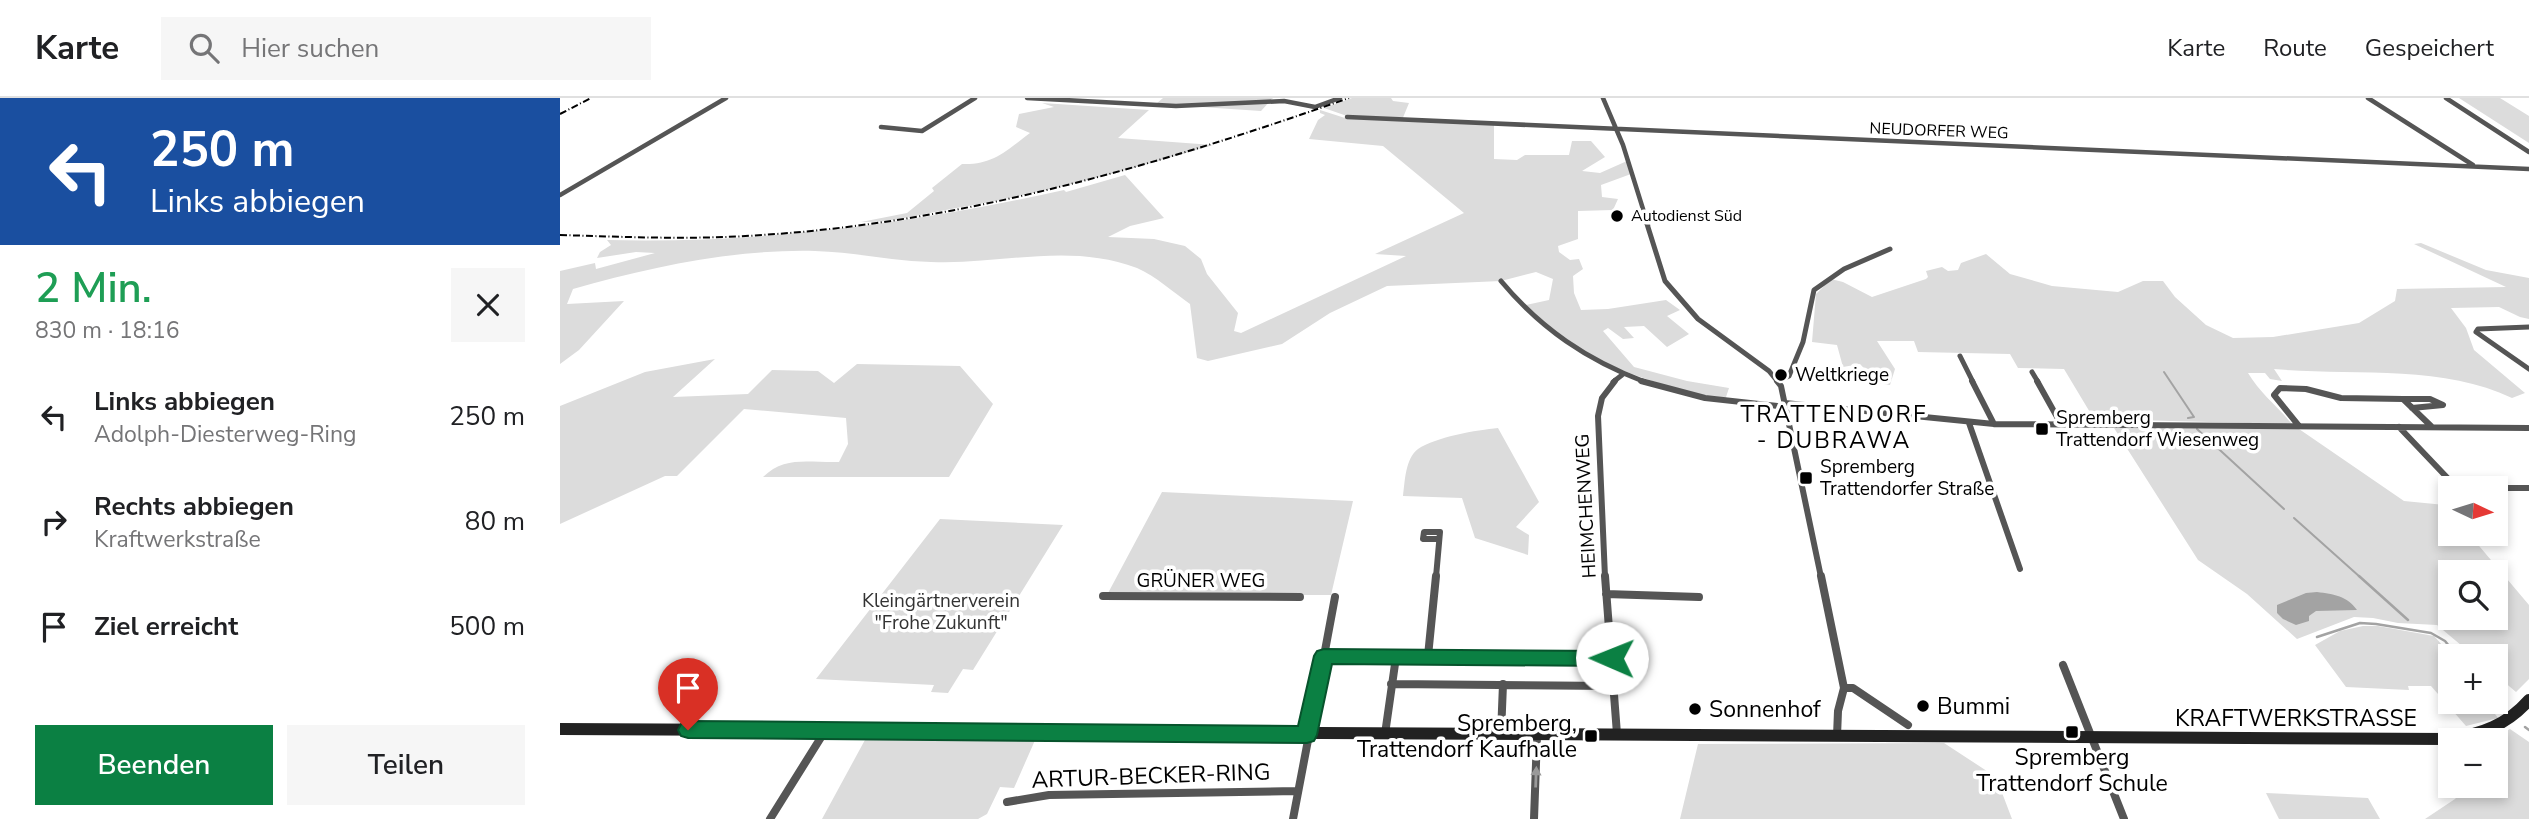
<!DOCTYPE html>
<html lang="de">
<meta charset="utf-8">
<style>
:root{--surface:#fff;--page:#f6f6f6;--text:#202124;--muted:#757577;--line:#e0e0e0;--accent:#0b8043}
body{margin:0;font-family:"Nunito Sans",sans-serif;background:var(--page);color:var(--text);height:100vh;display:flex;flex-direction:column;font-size:26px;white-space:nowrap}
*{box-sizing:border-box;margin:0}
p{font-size:23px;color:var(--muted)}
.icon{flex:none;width:38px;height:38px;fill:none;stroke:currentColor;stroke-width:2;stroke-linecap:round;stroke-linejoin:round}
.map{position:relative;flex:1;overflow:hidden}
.details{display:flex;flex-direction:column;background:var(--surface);width:560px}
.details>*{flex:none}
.guide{background:#1a4fa0;color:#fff;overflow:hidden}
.needle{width:46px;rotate:94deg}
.tools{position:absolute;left:1878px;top:378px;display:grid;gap:14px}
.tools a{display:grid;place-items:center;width:70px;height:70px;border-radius:0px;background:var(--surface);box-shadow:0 4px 10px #0003;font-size:35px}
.pin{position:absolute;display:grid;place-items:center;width:60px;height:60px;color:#fff;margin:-72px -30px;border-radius:50% 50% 50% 0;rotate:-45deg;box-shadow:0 0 7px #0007}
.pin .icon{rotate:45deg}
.me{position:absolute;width:77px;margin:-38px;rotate:271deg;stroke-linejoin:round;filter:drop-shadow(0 0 5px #0008)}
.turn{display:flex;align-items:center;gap:24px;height:147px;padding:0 35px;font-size:32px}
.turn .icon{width:91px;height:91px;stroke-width:2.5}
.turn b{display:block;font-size:49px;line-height:60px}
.round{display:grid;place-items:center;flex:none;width:74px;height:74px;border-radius:0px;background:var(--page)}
.summary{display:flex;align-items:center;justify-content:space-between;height:119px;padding:0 35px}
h1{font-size:42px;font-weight:600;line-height:52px;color:#1e9e55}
.primary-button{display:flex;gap:14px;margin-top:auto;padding:14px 35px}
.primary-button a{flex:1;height:80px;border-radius:0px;background:var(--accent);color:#fff;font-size:28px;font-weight:600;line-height:80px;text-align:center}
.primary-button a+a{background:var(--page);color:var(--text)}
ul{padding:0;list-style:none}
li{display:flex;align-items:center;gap:21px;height:105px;padding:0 35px}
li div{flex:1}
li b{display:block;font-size:26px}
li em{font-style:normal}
header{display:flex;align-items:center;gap:42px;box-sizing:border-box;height:98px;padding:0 35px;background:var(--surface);border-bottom:2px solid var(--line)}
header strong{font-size:33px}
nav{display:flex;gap:38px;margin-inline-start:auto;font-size:24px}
.search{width:490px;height:63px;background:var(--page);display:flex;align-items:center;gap:18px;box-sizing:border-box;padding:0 24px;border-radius:0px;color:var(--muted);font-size:26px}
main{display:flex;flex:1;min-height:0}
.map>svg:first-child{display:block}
.green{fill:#dcdcdc;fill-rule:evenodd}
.water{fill:#a3a3a3}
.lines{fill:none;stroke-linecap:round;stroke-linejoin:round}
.stream-far1{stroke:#a3a3a3;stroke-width:2}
.stream{stroke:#a3a3a3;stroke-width:2.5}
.minor-far3{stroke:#555;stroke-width:4.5}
.minor-far2{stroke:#555;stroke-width:5}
.minor-far1{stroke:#555;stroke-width:6}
.minor{stroke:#555;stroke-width:8}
.secondary{stroke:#222;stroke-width:12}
.rail{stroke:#000;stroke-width:2;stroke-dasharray:7 2.5 1 2.5;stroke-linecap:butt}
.oneway{fill:#999}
.route{fill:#0b8043;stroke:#07532c;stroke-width:2}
.poi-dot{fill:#000;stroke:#fff;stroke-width:2.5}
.labels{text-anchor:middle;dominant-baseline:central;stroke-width:7;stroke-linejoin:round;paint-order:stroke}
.far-street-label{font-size:16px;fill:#000;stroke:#fff}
.far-poi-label{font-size:16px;fill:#000;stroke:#fff;text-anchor:start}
.poi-label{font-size:19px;fill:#000;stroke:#fff;text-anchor:start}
.street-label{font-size:19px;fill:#000;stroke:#fff}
.park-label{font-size:19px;fill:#333;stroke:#fff}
.quarter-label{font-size:23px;letter-spacing:2px;fill:#000;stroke:#fff}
.near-poi-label{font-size:23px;fill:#000;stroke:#fff;text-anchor:start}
.near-street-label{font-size:23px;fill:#000;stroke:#fff}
</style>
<header>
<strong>Karte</strong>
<div class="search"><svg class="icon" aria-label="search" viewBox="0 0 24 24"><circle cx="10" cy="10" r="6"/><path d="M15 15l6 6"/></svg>Hier suchen</div>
<nav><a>Karte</a><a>Route</a><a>Gespeichert</a></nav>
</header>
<main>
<section class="details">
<div class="guide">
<div class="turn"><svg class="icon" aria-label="left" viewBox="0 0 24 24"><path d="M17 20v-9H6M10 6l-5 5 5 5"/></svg><div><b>250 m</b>Links abbiegen</div></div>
</div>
<div class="summary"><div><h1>2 Min.</h1><p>830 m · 18:16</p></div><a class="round"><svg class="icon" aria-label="close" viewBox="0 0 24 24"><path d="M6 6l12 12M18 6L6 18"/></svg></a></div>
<ul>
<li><svg class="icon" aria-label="left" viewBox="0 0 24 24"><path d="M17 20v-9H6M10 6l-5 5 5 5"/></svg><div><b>Links abbiegen</b><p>Adolph-Diesterweg-Ring</p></div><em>250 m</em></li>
<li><svg class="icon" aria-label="right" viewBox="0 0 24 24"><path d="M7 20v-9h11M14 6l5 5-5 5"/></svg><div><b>Rechts abbiegen</b><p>Kraftwerkstraße</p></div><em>80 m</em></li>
<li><svg class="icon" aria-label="arrive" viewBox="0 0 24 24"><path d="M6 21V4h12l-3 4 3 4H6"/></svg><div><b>Ziel erreicht</b></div><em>500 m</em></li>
</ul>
<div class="primary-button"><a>Beenden</a><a>Teilen</a></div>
</section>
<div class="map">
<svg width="1969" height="721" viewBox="0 0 1969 721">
<rect width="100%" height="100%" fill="#fff"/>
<path class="green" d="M 603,0 L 713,0 L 701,13 L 596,6 Z
M 792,0 L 831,0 L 833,3 L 849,5 L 842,22 L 787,18 L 764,10 Z
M 1899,0 L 1940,0 L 1969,18 L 1969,45 Z
M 482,5 L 589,12 L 558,40 L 653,47 C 567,73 480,96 391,111 C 362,116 330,125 301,124 L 347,115 L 374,93 L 372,90 L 402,66 C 433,67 446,53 470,35 L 456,29 L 459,16 L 494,9 Z
M 760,12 L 785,20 L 934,27 L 934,61 L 957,62 L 965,57 L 1009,57 L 1012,43 L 1031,43 L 1045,59 L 1022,73 L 1040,75 L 1067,63 L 1071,76 L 1041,87 L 1042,99 L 1058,101 L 1053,112 L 1018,113 L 1018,141 L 998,148 L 999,154 L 1010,162 L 1019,161 L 1023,171 L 1013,178 L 1014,195 L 1021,212 L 1048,211 L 1106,202 L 1120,212 L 1107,218 L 1129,236 L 1107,249 L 1084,228 L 1064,229 L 1074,240 L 1063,241 L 1048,230 L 1043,233 L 1074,269 L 1127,283 L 1169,290 L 1165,302 C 1091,286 1018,264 966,207 L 989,202 L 993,181 L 976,174 L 941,183 L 827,188 L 770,215 L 722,246 L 648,263 L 637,260 L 630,206 C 614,195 596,178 577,170 C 508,144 441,167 371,164 C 332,163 294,154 255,153 C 174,151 90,169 13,191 L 7,206 L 64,203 L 19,252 L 0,266 L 0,173 L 35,165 L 36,171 L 95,155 L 76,154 L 37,160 L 40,154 L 51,147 L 47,142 C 200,146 355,125 504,92 L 506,94 L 565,77 L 604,120 L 570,128 L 548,139 L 594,141 L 625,148 L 641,161 L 647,176 L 678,215 L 674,233 L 681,235 L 846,158 L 815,156 L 904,115 L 823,48 L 749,41 L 758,22 L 765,17 L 760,15 Z
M 1861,145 L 1926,172 L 1969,180 L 1969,221 L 1960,219 L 1939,209 L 1891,210 L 1906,230 L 1914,252 L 1965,295 L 1952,300 C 1882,266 1791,278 1714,271 L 1722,283 L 1710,281 L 1705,275 L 1688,275 C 1700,295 1717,308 1732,326 L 1534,321 L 1504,271 L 1458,270 L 1450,256 L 1358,254 L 1354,243 L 1317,243 L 1335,271 L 1330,287 L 1318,285 L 1300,266 L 1283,269 L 1277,247 L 1252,244 L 1256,196 L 1271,181 L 1283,184 L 1312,199 L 1366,181 L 1368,179 L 1366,173 L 1382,169 L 1388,173 L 1398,172 L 1401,165 L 1426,156 L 1450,176 L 1492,188 L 1558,194 L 1583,183 L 1603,183 L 1615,199 L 1646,227 L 1673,240 L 1713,239 L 1799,225 L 1835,203 L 1837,191 L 1946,189 L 1854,146 Z
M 155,261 L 113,299 L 188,296 L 212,272 L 258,273 L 274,285 L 297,266 L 400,268 L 433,306 L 389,379 L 203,379 C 225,357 250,365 279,364 L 288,346 L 286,320 L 184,311 L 117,378 L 105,378 L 0,426 L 0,308 L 85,274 Z
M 938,330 L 979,404 L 956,429 L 969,437 L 968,457 L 915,440 L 902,400 L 843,398 C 845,384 845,361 858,351 C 876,339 917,332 938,330 Z
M 1554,330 L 1739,331 L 1844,403 L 1885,407 L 1890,414 L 1890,436 L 1909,436 L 1969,507 L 1969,581 L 1956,594 L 1936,577 L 1936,558 L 1914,558 L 1877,527 L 1838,525 L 1813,520 L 1794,519 L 1737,541 L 1687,496 L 1638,462 ZM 1890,474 L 1936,474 L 1936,520 L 1890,520 Z
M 602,394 L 793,403 L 771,497 L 547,497 Z
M 380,421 L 503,427 L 413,572 L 403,571 L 388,595 L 371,594 L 374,587 L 256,581 Z
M 1803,528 L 1818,528 L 1874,538 L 1892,558 L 1890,558 L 1890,604 L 1926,604 L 1938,620 L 1906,628 L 1871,588 L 1848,588 L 1849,592 L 1786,589 L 1755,547 L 1780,533 Z
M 1950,631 L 1969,644 L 1969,721 L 1865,721 L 1895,701 L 1906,688 L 1936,688 L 1936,642 L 1929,642 Z
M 306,640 L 476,640 L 454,690 L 440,689 L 427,716 L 418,721 L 262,721 Z
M 1384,645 L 1436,679 L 1452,721 L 1120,721 L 1138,646 Z
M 1706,695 L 1808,700 L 1820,721 L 1719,721 Z"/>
<path class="water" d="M 1757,494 C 1774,496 1787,498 1797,512 L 1756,513 L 1749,518 L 1749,523 L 1736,527 L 1723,521 L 1717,515 L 1717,507 L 1746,495 Z"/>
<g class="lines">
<path class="stream-far1" d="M 1604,274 L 1634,319 L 1628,320
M 1637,331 L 1724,411
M 1734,420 L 1800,479"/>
<path class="stream" d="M 1799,478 L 1848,522
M 1757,539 L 1800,525 L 1816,526 L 1871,535 L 1885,543 L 1897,558
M 1931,604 L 1938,612
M 1965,629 L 1969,632"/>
<path class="minor-far3" d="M 467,0 L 616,8 L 724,3 L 755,9 L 780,0
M 1043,0 L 1063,47 L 1088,127
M 1808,0 L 1913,67
M 1886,0 L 1969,54
M 787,19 L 1969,71
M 321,29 L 362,33 L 415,0
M 0,97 L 166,0"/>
<path class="minor-far2" d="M 1087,126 L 1105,183 L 1138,221 L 1209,273 L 1218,284
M 941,183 C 981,231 1027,262 1085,284
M 1969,229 L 1918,231 L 1916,234 L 1969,271
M 1400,258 L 1413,284
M 1472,274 L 1478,284
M 1219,283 L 1229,278 L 1243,244 L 1254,192 L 1284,171 L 1330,151
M 1053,284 L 1062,277"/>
<path class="minor-far1" d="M 1081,283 L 1145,300 L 1226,309
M 1217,283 L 1221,288 L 1261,479
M 1412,283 L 1434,326
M 1477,283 L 1501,326
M 1843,301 L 1870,301 L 1883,307 L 1852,310
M 1225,305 L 1434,326 L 1969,330
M 1409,325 L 1460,471
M 1739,328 L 1714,297 L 1720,290 L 1746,291 L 1781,300 L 1843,301 L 1872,329
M 1839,329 L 1897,390 L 1969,390
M 876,479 L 880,434 L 864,434 L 863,441 L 879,441
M 1045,479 L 1038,318 L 1042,300 L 1055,283"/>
<path class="minor" d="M 1045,478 L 1057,636
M 1261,478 L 1284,590 L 1278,613 L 1277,638
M 1046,496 L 1139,499
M 543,498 L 740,499
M 764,558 L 775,499
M 868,558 L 876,478
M 1503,567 L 1564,721
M 831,586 L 1053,588
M 1284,590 L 1293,590 L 1348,627
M 825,636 L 836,559
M 941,636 L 943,586
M 447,704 L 489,697 L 736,693
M 210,721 L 265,633
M 733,721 L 764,558 L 1052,560
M 974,721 L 977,638"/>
<path class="secondary" d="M 0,631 L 1889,641 C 1922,636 1947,627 1969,602"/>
<path class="rail" d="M 0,16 L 31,0
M 0,137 C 67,139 134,142 202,137 C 404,124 599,67 789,0"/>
</g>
<defs><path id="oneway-solid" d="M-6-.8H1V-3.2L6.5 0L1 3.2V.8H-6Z" transform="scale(1.75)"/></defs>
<use class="oneway" href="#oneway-solid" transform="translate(976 679) rotate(-88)"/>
<path class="route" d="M 764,551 L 1052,553 L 1059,555 L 1062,560 L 1059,566 L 1052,568 L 772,566 L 757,637 L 754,643 L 747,645 L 128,640 L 121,638 L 118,632 L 121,626 L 128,623 L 738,628 L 754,558 L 757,553 Z"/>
<g class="poi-dot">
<circle cx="1057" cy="118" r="7"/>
<circle cx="1221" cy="277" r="7"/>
<rect x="1475" y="324" width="14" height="14" rx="3.5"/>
<rect x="1239" y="373" width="14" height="14" rx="3.5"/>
<circle cx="1363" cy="608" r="7"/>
<circle cx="1135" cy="611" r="7"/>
<rect x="1505" y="627" width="14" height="14" rx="3.5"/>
<rect x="1024" y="631" width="14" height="14" rx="3.5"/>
</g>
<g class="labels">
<g class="far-street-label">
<text transform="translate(1379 33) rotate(2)">NEUDORFER WEG</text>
</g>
<g class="far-poi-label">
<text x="1071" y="118">Autodienst Süd</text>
</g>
<g class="poi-label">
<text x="1235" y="277">Weltkriege</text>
<text x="1496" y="320">Spremberg<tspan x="1496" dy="22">Trattendorf Wiesenweg</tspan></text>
<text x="1260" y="369">Spremberg<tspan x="1260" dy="22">Trattendorfer Straße</tspan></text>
</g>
<g class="street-label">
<text transform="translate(1026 408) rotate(-93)">HEIMCHENWEG</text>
<text x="641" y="483">GRÜNER WEG</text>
</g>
<g class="park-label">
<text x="381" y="503">Kleingärtnerverein<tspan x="381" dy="22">"Frohe Zukunft"</tspan></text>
</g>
<g class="quarter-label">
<text x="1274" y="316">TRATTENDORF<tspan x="1274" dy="26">- DUBRAWA</tspan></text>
</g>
<g class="near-poi-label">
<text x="1377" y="608">Bummi</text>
<text x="1149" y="611">Sonnenhof</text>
<text x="1017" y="625" text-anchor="end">Spremberg,<tspan x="1017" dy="26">Trattendorf Kaufhalle</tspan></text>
<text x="1512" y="659" text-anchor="middle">Spremberg<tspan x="1512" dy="26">Trattendorf Schule</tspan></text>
</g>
<g class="near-street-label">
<text x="1736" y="620">KRAFTWERKSTRASSE</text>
<text transform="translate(591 678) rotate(-2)">ARTUR-BECKER-RING</text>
</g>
</g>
</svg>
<div class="tools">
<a><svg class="needle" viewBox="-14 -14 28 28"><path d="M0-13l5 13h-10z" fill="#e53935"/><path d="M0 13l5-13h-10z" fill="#757577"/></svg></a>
<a><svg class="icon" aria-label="search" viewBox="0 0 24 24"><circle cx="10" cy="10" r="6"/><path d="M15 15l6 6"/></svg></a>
<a>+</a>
<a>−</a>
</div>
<div class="pin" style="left:128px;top:632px;background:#d93025"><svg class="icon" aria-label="arrive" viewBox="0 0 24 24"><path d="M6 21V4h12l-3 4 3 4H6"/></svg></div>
<svg class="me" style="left:1052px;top:560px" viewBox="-20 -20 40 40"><circle r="19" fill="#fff"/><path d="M0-13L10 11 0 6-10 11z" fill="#0b8043"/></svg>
</div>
</main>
